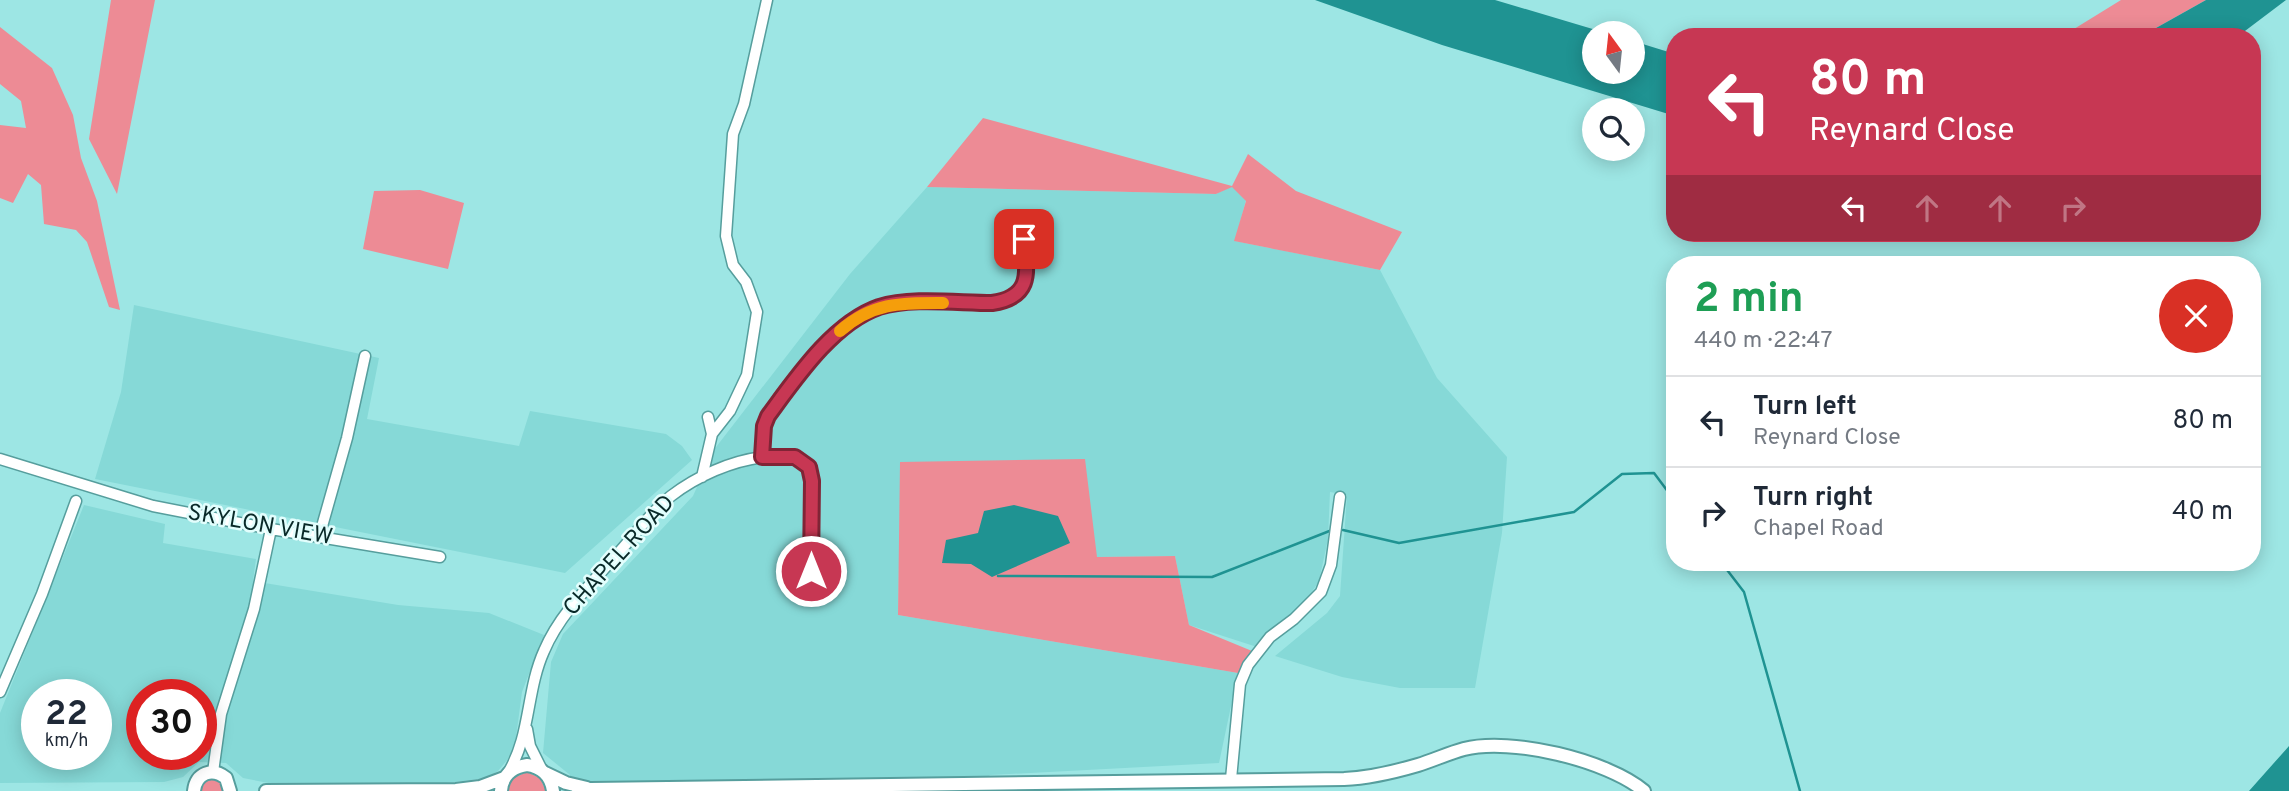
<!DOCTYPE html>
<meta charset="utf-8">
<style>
:root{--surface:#fff;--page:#f6f6f7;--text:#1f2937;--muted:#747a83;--line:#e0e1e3}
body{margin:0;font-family:Overpass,sans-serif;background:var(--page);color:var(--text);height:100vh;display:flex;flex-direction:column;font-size:26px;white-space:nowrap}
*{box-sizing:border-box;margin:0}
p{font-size:23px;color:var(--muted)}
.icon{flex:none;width:38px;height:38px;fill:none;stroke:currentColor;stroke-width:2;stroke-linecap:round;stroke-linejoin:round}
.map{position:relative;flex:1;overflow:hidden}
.details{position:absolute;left:1666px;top:256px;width:595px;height:315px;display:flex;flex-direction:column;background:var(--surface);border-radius:28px;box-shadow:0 4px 18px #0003}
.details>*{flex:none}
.hud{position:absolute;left:1666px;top:28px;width:595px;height:214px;border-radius:28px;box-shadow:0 4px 18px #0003;background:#c73753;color:#fff;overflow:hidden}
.needle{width:46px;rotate:345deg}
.buttons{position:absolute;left:1582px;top:21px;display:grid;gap:14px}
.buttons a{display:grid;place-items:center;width:63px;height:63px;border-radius:50%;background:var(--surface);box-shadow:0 4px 18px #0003;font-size:35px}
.speed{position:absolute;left:21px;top:679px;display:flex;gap:14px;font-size:35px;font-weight:700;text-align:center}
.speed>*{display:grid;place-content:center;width:91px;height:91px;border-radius:50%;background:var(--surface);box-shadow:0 4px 18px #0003;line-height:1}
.speed small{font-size:18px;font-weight:400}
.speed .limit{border:10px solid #d22;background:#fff;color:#111}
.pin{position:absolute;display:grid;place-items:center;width:60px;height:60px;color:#fff;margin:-30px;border-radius:14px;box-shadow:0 4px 10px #0006}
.me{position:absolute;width:77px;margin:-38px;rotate:0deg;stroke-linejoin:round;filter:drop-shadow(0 0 5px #0008)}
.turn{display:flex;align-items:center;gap:24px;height:147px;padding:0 28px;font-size:32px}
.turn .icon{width:91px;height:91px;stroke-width:2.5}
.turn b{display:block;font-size:49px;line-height:60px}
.lanes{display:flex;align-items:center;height:66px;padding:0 28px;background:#0003;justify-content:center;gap:35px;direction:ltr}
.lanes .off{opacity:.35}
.round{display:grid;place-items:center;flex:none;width:74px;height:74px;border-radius:37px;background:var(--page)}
.summary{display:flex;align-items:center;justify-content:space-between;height:119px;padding:0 28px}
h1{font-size:42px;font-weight:700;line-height:52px;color:#1e9e55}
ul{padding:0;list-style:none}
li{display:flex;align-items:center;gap:21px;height:91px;padding:0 28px;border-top:2px solid var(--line)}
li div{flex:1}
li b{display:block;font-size:26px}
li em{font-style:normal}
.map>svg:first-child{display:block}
.built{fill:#86d9d7;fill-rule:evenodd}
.green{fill:#ed8b95}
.water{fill:#1f9392}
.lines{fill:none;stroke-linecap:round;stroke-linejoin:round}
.stream{stroke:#1f9392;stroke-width:2.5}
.street-casing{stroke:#569e9d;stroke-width:13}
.secondary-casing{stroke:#569e9d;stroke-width:16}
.street{stroke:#fff;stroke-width:10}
.secondary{stroke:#fff;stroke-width:12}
.route-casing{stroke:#812436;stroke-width:18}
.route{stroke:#c73753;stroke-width:12}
.slow{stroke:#f59e0b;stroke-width:12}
.labels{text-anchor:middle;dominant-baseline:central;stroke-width:5;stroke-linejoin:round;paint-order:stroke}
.street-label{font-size:23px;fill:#092928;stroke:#e2fefd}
</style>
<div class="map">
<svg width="2289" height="791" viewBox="0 0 2289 791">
<rect width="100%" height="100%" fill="#9de6e4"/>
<path class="built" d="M 1232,186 L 1246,200 L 1235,241 L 1380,270 L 1437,378 L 1507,457 L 1502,533 L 1475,688 L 1400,688 L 1342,677 L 1275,656 L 1327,613 L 1340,596 L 1347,495 L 1330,492 L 1328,539 L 1319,581 L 1308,598 L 1257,647 L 1189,625 L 1175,556 L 1097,557 L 901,462 L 898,615 L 1238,673 L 1219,763 L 990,775 L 977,791 L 571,791 L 570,775 L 543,753 L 551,662 L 563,634 L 693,496 L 713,451 L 850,274 L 927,187 L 1216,194 Z
M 134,305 L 379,358 L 367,419 L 519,446 L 530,411 L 666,434 L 682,446 L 692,460 L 565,573 L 95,479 L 121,392 Z
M 84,505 L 165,524 L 163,543 L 256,559 L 253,581 L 398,605 L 489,613 L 544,635 L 522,692 L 515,745 L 508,759 L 498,771 L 487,778 L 446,783 L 274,784 L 243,778 L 226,763 L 199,762 L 183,777 L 164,782 L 0,783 L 0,713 ZM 37,695 L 96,695 L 96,754 L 37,754 ZM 142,695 L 201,695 L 201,754 L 142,754 Z"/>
<path class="green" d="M 111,0 L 155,0 L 117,194 L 89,139 Z
M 2121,0 L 2206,0 L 2140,37 L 2061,37 Z
M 0,27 L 52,68 L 73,115 L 81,158 L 97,201 L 120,310 L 109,307 L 87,242 L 76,230 L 44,224 L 41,185 L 28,174 L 13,203 L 0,198 L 0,125 L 26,128 L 21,101 L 0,84 Z
M 983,118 L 1232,186 L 1248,154 L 1296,191 L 1402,232 L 1380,270 L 1234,241 L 1246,201 L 1232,187 L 1216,194 L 927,187 Z
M 420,190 L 464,203 L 448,269 L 363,249 L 374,191 Z
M 1085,459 L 1097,557 L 1175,556 L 1189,625 L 1252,651 L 1238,673 L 898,615 L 900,462 Z
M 527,772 L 540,778 L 546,791 L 507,791 L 513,778 Z
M 212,778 L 221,782 L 224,791 L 200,791 L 205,780 Z"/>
<path class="water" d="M 1315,0 L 1495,0 L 1606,33 L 1594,33 L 1594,72 L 1633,72 L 1633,41 L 1675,54 L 1675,116 L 1442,45 Z
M 2206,0 L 2286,0 L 2237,37 L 2140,37 Z
M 1014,505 L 1058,516 L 1070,543 L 992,577 L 971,564 L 942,563 L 946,540 L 978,533 L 984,511 Z
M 2289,746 L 2289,791 L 2249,791 Z"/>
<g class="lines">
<path class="stream" d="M 1343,530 L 1399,543 L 1574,512 L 1622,474 L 1654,473 L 1675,501
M 1721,562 L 1744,592 L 1800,791
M 998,576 L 1212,577 L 1332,530"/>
<defs>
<path id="street" d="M 712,434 L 730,411 L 747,375 L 757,312 L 746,282 L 733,265 L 726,236 L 733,134 L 744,104 L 767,0
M 762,457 C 763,447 762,435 764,425 C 773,393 850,313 883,306 C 924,298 966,307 1006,301 C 1032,288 1026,263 1024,238
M 0,459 L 153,506 L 271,529 L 440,557
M 702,477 L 712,434 L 708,417
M 319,537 L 347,438 L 365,356
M 785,571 L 836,571
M 0,692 L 42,594 L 76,501
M 527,729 L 530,746 L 542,770
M 213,772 L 221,714 L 254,609 L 271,529
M 508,773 C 531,735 526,691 544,651 C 560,613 593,582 621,550 C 637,532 652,511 671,496 C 697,476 731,461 763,457 C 789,453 805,453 812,481 L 811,571
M 1231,779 L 1240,684 L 1248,665 L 1270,637 L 1294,619 L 1321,592 L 1331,565 L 1340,497"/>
<path id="secondary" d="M 545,773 L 566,783 L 587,788
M 194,791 C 196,773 212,767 226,778 L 230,791
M 266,791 L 456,790 L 480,787 L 504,778
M 501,791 C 502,776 512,767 527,765 C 542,767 551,776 553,791
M 578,791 L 591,789 L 1344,779 C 1370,778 1394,772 1418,765 C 1434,760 1449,753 1464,749 C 1511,737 1607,760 1644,791"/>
</defs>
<use href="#street" class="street-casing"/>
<use href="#secondary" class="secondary-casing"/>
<use href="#street" class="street"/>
<use href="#secondary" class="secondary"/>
</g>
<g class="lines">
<defs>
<path id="route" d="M 811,571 L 812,481 L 809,467 L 795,457 L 762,457 L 764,426 L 768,416 C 796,378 833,323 879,307 C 911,297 958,303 992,303 C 1033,297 1027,272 1024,239"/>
</defs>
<use href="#route" class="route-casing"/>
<use href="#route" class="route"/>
<path class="slow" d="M 840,331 C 873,302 902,303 943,303"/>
</g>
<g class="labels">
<g class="street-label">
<text transform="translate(260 526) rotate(10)">SKYLON VIEW</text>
<text transform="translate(620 556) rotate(-48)">CHAPEL ROAD</text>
</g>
</g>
</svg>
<div class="buttons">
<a><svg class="needle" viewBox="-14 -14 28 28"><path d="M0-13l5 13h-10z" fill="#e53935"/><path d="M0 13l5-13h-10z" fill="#747a83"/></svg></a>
<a><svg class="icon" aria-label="search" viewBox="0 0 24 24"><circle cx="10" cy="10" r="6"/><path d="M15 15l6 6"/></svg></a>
</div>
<div class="speed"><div>22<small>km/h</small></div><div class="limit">30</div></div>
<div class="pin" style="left:1024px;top:239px;background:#d93025"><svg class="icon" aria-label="arrive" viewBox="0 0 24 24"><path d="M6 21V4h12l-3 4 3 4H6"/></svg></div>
<svg class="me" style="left:811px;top:571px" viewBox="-20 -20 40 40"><circle r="17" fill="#c73753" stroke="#fff" stroke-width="3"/><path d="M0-11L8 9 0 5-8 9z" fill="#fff"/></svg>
<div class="hud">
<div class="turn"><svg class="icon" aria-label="left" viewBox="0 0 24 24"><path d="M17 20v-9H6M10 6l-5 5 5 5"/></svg><div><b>80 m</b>Reynard Close</div></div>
<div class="lanes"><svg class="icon" aria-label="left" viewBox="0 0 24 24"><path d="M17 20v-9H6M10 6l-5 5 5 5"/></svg><svg class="icon off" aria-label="ahead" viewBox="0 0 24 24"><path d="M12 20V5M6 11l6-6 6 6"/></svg><svg class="icon off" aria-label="ahead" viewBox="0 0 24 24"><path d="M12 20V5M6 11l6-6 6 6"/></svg><svg class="icon off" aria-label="right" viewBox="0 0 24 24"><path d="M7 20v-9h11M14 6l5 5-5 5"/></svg></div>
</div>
<section class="details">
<div class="summary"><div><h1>2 min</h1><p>440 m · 22:47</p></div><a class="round" style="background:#d93025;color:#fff"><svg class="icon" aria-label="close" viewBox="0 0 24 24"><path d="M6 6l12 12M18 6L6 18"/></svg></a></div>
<ul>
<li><svg class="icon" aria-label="left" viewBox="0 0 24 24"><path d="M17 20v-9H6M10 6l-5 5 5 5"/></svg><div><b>Turn left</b><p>Reynard Close</p></div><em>80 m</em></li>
<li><svg class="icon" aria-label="right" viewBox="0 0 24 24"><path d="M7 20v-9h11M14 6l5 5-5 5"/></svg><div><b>Turn right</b><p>Chapel Road</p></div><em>40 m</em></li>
</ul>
</section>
</div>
